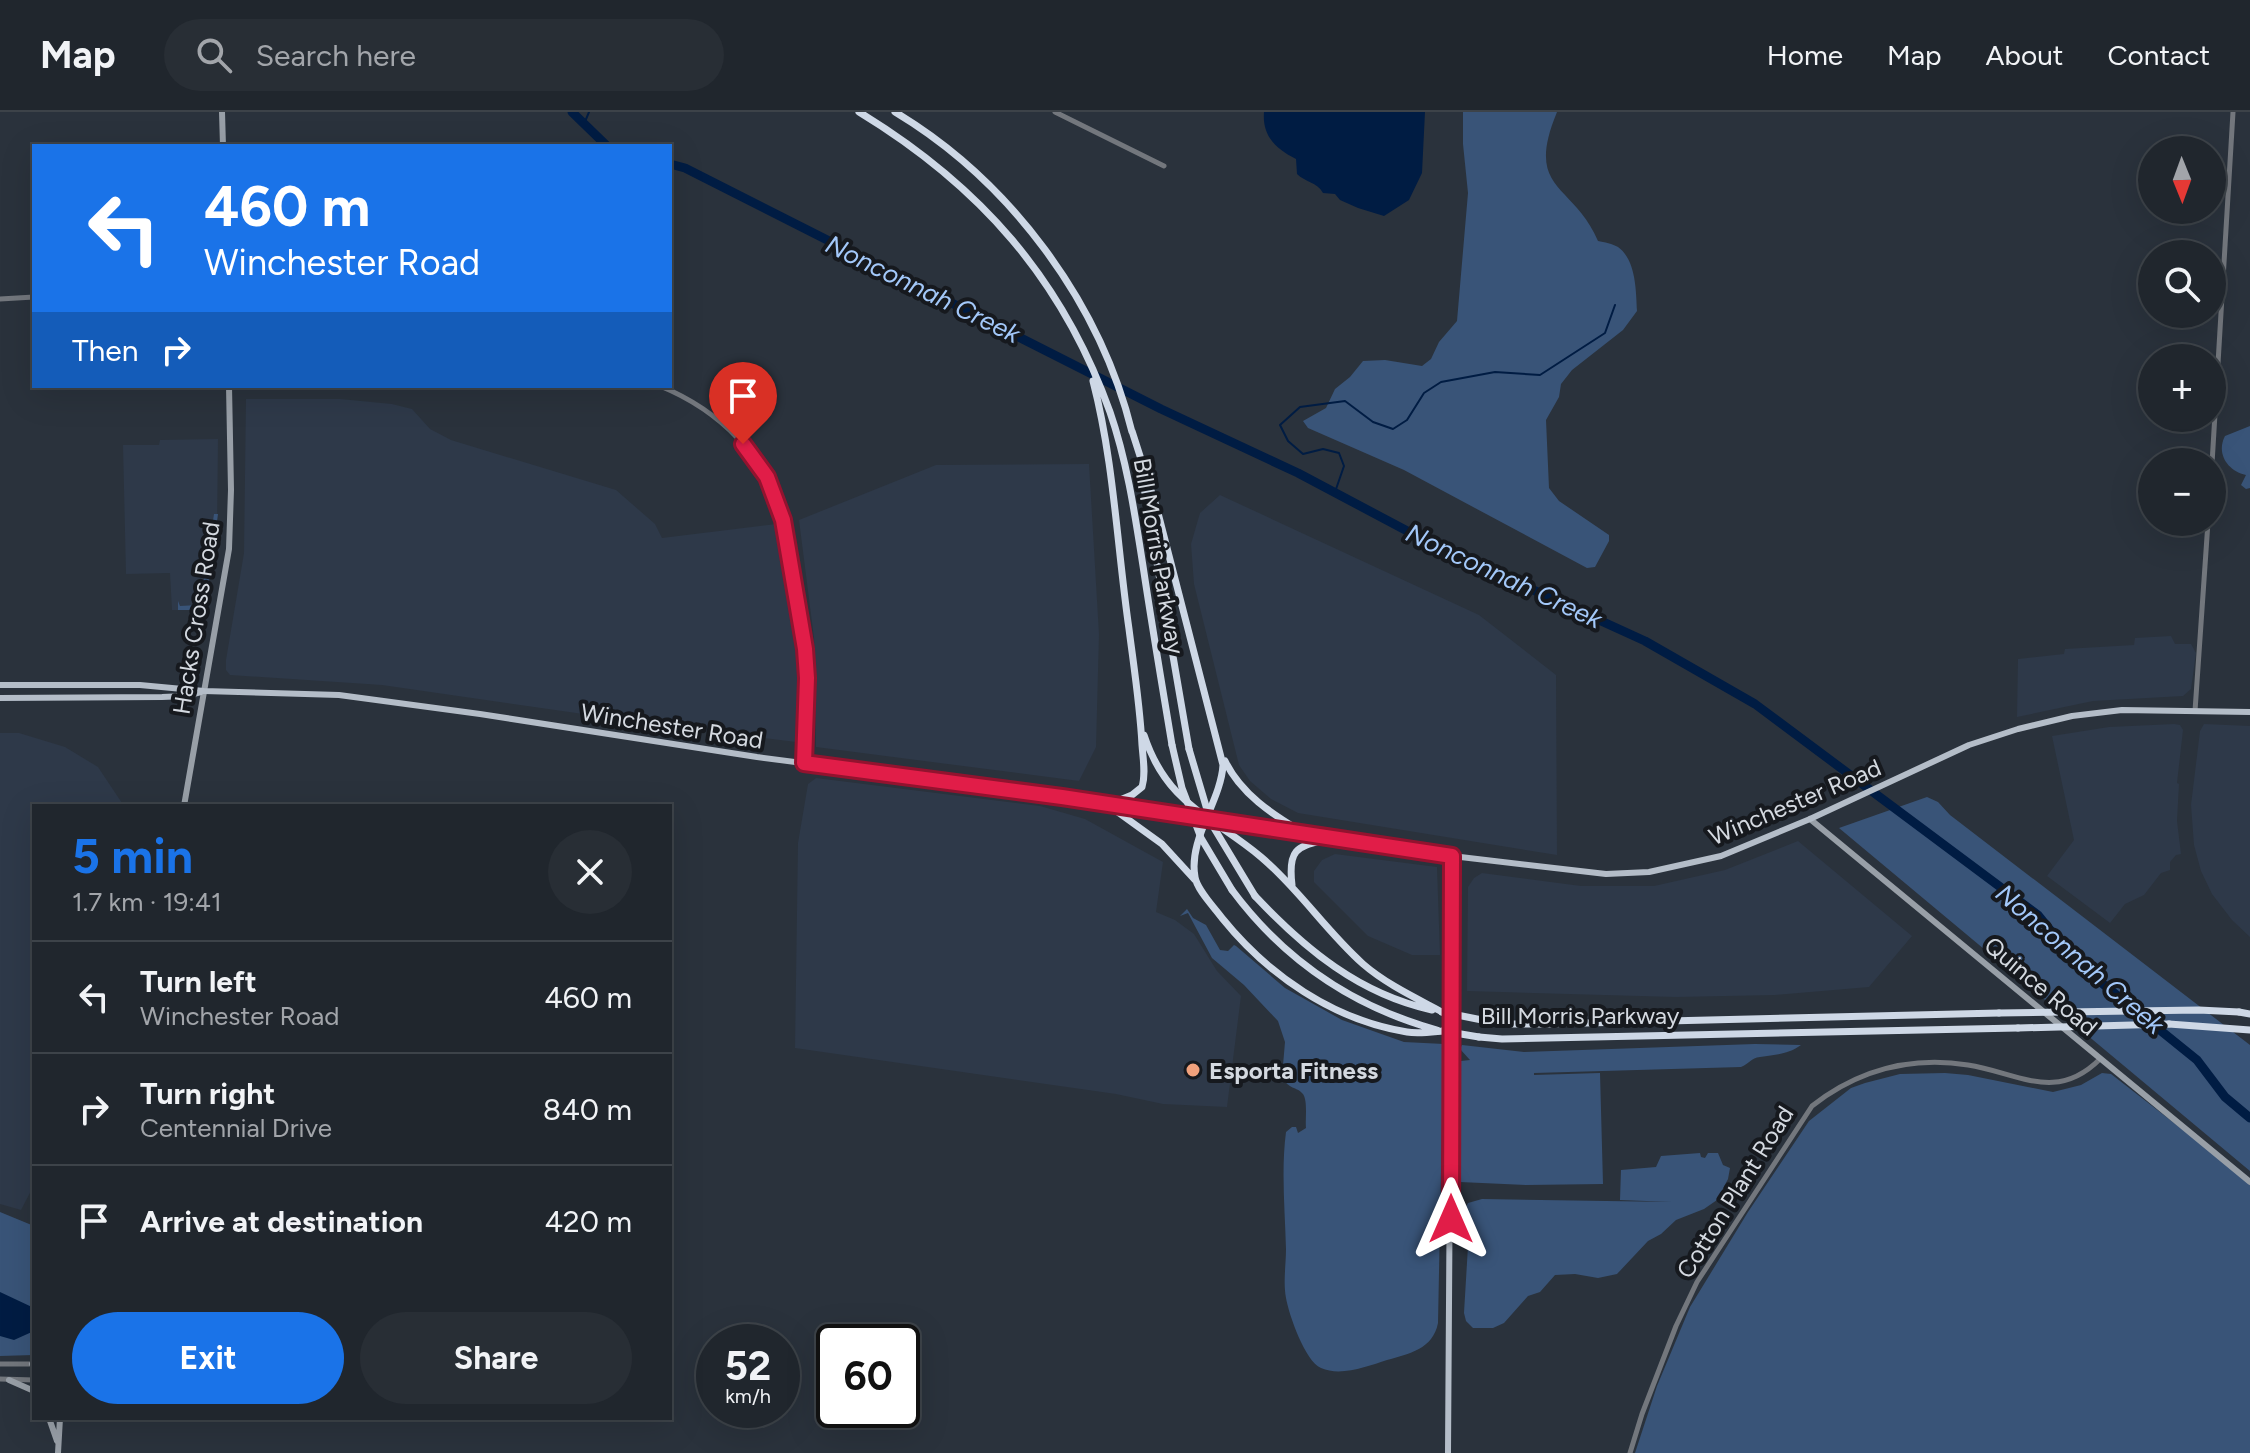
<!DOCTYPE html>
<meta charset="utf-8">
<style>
:root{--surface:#20262d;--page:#282e35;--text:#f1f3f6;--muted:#a2a5aa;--line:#3d4349;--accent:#1a73e8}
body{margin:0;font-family:Figtree,sans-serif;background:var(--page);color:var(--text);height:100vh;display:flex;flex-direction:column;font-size:30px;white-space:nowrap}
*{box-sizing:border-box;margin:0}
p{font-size:26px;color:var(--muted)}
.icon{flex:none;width:44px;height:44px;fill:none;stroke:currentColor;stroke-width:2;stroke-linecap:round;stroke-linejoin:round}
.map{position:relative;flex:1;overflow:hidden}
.sheet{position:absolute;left:32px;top:692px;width:640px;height:616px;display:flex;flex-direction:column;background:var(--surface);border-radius:0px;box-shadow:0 8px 32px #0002,0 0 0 2px var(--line)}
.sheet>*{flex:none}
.guide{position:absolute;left:32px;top:32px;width:640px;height:244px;border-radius:0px;box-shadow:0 8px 32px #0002,0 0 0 2px var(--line);background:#1a73e8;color:#fff;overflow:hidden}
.needle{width:52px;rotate:179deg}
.controls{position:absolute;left:2138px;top:24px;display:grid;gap:16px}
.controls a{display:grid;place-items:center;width:88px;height:88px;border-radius:50%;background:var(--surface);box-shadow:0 8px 32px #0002,0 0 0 2px var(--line);font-size:40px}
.speed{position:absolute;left:696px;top:1212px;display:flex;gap:16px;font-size:40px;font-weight:700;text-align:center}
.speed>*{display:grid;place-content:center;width:104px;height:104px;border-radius:50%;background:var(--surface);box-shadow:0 8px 32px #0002,0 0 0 2px var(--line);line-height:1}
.speed small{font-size:20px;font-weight:400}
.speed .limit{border:4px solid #111;border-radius:12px;background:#fff;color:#111}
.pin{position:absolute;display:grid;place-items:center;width:68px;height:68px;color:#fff;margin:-82px -34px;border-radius:50% 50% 50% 0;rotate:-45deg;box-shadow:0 0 8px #0007}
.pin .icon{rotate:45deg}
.me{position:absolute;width:88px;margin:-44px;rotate:0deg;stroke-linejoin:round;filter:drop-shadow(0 0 6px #0008)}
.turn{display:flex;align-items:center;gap:28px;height:168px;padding:0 40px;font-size:36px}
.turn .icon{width:104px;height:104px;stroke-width:2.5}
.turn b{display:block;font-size:56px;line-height:68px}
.then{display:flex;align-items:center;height:76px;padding:0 40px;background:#0003;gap:16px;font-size:30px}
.round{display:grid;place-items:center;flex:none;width:84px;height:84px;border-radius:42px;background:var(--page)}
.head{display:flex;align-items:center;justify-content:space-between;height:136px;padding:0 40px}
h1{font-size:48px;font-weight:700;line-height:60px;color:var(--accent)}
.cta{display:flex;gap:16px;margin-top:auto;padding:16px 40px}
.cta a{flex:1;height:92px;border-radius:48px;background:var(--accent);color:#fff;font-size:32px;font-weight:700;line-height:92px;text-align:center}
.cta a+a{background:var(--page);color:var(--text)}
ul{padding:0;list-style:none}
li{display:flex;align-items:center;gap:24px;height:112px;padding:0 40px;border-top:2px solid var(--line)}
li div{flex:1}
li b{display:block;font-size:30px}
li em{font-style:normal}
header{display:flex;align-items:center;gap:48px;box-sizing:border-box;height:112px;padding:0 40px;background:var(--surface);border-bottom:2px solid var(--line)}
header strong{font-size:38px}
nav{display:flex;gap:44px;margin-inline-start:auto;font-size:28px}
.search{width:560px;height:72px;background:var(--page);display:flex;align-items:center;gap:20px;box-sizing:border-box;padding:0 28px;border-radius:44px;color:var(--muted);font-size:30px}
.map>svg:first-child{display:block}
.built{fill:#2e3949}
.green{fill:#395478}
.water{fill:#001c43}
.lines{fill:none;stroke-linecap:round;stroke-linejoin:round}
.stream{stroke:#001c43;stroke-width:2}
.river{stroke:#001c43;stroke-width:9}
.tertiary{stroke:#73777d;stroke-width:5}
.secondary{stroke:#989fa7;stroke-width:6}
.primary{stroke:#b4bdc8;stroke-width:6}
.motorway{stroke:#ced8e6;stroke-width:7}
.motorway-bridge{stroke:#ced8e6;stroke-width:7}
.route-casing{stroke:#92132f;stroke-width:20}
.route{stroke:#e11d48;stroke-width:14}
.poi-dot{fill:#f1a17c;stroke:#16191e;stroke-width:3}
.labels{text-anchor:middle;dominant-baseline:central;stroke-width:8;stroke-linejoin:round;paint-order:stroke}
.street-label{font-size:24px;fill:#d4d9e0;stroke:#16191e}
.poi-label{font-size:24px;font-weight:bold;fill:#d4d9e0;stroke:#16191e;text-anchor:start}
.water-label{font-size:26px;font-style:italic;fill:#a3c8f9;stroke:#16191e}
</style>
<header>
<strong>Map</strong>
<div class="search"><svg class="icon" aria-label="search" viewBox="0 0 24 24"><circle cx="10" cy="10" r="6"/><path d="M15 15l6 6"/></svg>Search here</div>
<nav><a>Home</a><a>Map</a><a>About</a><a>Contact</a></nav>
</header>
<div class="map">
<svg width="2250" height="1341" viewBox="0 0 2250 1341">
<rect width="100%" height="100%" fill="#2a323c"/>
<path class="built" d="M 246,287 L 340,287 L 392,292 L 412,297 L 430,317 L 451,328 L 616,378 L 655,412 L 662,426 L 776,412 L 796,530 L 799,587 L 796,630 L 646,611 L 382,573 L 230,563 L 226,558 L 226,548 L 244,441 Z
M 218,327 L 217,419 L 205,498 L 172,498 L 170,461 L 126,462 L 123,333 L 159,333 L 160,328 Z
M 1089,352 L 1099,522 L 1096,635 L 1079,669 L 816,635 L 814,526 L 799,408 L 936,353 Z
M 1220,383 L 1479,503 L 1556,563 L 1557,743 L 1298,701 L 1271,687 L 1250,669 L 1239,653 L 1194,472 L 1191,432 L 1200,401 Z
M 2171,524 L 2175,532 L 2191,532 L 2196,541 L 2191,577 L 2183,584 L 2093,589 L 2017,605 L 2018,547 L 2064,542 L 2065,537 L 2134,533 L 2135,526 Z
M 2174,612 L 2180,613 L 2183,618 L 2177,671 L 2179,672 L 2177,709 L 2181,742 L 2176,743 L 2170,750 L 2170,758 L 2161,761 L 2144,783 L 2125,792 L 2110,811 L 2047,764 L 2074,728 L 2052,624 L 2109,615 Z
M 2204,612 L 2250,614 L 2250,825 L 2232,808 L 2212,782 L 2201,759 L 2194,733 L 2191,693 L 2200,619 Z
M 0,621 L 19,621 L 65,635 L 98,655 L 124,694 L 34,694 L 34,1073 L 21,1098 L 0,1092 Z
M 816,666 L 1040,694 L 1085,707 L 1163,750 L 1156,800 L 1175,808 L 1194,822 L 1217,859 L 1241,884 L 1227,995 L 1163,992 L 1116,982 L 795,936 L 798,731 L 808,672 Z
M 1798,729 L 1912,824 L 1869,875 L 1775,883 L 1676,885 L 1467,879 L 1468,775 L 1474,766 L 1482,761 L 1581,774 L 1654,774 L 1725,758 Z
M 1335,742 L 1437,755 L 1440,843 L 1412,843 L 1368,824 L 1314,770 L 1314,759 L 1322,748 Z"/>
<path class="green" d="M 1463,0 L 1557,0 C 1524,80 1573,70 1598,129 C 1604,130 1613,132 1618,135 C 1636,148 1636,178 1637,199 L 1623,218 L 1572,258 L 1561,272 L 1559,285 L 1546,308 L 1549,376 L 1559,389 L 1609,423 L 1609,429 L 1595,455 L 1587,456 L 1404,358 L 1308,316 L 1303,309 L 1326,296 L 1335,277 L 1350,265 L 1363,249 L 1385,248 L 1422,254 L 1431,247 L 1439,230 L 1457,209 L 1468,81 L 1463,32 Z
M 2250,314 L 2250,376 L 2246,377 L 2241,373 L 2246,363 C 2227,359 2216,341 2225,324 Z
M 214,402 L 218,402 L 205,498 L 178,498 L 178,489 L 180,494 L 198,493 L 201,488 Z
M 1927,685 L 1938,690 L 1950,703 L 2250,933 L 2250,1059 L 1839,716 Z
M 1187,797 L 1193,806 L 1206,813 L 1220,838 L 1228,839 L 1234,833 L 1236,834 L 1285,876 L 1342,908 L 1404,930 L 1444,932 L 1447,973 L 1442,1010 L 1438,1211 C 1433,1237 1409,1242 1387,1248 C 1368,1254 1341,1265 1321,1256 C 1305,1249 1289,1203 1286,1186 C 1283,1170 1286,1153 1286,1137 C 1285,1098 1281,1058 1286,1020 L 1292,1015 L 1296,1015 L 1298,1021 L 1306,1016 C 1305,1009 1308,989 1303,982 C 1296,974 1289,978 1282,965 L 1285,930 L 1278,909 L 1244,873 L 1212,846 L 1188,801 L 1180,804 Z
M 1755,932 L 1801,933 C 1787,943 1776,942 1760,945 C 1751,946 1749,952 1741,955 L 1534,961 L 1534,963 L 1600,961 L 1603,1072 L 1526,1073 L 1460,1070 L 1460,951 L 1461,949 L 1470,948 L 1460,937 L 1462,933 L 1524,940 Z
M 1945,961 L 1968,963 L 2053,980 L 2081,973 L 2102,961 L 2111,962 L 2250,1070 L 2250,1341 L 1635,1341 L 1657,1274 L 1690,1195 L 1748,1100 L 1809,1009 L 1851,976 L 1865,971 L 1900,962 Z
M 1700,1041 L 1701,1045 L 1705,1046 L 1708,1041 L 1718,1041 L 1723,1053 L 1730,1056 L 1728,1067 L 1717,1088 L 1704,1097 L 1676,1108 L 1661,1122 L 1648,1129 L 1617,1162 L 1598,1166 L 1575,1162 L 1555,1163 L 1540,1180 L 1528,1184 L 1504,1211 L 1493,1216 L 1473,1216 L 1466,1209 L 1464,1201 L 1468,1134 C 1460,1127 1461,1102 1468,1091 L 1482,1087 L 1672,1090 L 1620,1088 L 1621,1058 L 1656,1055 L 1661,1044 Z
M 0,1100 L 34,1114 L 34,1243 L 0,1244 Z"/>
<path class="water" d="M 1264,0 L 1425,0 L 1422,61 L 1409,88 L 1384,104 L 1358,96 L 1340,88 L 1335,82 L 1323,81 C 1317,70 1305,70 1297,62 L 1296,47 C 1276,37 1262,24 1264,0 Z
M 0,1180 L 34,1196 L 34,1219 L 14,1228 L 0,1224 Z"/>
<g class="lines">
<path class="stream" d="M 584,12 L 589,0
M 1335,380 L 1344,354 L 1339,341 L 1323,337 L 1303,342 L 1288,329 L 1280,313 L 1300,295 L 1345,289 L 1373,310 L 1393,317 L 1407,308 L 1424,281 L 1441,270 L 1495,260 L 1540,263 L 1605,221 L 1615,193"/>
<path class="river" d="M 572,0 L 607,34
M 670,52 L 685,56 L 1161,297 L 1298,361 L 1428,430 L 1645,529 L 1755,592 L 2038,803 L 2077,851 L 2197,948 L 2225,985 L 2250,1006"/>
<path class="tertiary" d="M 1055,0 L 1164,54
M 0,187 L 34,185
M 660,274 C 719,298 768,345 783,409 C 787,429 790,449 793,469 C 799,501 806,533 807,566 C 808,594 806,623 804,651
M 2212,352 L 2233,0
M 2195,599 L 2208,410
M 0,1252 L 33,1252
M 0,1267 L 34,1268
M 1630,1341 L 1642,1302 L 1676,1214 L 1697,1170 L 1812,994 C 1857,959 1910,944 1968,953 C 2019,961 2056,991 2100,947"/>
<path class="secondary" d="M 222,0 L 223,34
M 184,694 L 229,437 L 231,378 L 229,274
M 1810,707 L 2250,1070
M 32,1252 L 34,1250
M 9,1268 L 34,1279
M 49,1306 L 57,1329
M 58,1341 L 60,1306"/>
<path class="primary" d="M 0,573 L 140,573 L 204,579 L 339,583 L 480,602 L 757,645 L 1062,685 L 1452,744 L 1606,762 L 1649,760 L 1721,744 L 1810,707 L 1969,633 L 2018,617 L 2072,604 L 2122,598 L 2250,600
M 0,586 L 162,585 L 186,584 L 201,580
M 1448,1341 L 1452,744"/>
<path class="motorway" d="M 859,0 C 979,73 1062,166 1110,300 C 1127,349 1135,403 1143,454 C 1152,514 1162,573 1172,633
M 895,0 C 1010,69 1100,190 1132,320
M 1093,269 C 1114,350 1117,434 1129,517 C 1134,556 1140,594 1142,633 C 1143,647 1146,662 1142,675 L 1132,683 L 1108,693
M 1132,319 L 1157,397 L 1223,653 C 1221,689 1188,727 1195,765 C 1197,778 1214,795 1222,806 C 1268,863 1333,908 1407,920 C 1418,922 1432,920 1443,919
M 1142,364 L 1189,637
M 1144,623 C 1167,693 1212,704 1261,745 C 1299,777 1326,819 1363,852 C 1386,872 1416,886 1442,900
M 1225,649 C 1241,682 1272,702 1302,720
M 1108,693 L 1162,732 L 1195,768
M 1292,773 C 1287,731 1301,735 1336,725
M 1232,778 C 1284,848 1354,895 1437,918
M 1255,784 C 1305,837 1359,882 1432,898
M 2239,900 L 2250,902
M 1487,909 L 1512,912 L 1544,912 L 1999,901
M 2169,912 L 2250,918
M 1479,925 L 1502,927 L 2018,916"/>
<path class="motorway-bridge" d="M 1172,633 L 1182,676 L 1201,726 L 1232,778
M 1189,637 L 1211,711 L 1255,784
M 1442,900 L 1487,909
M 1999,901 L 2199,898 L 2239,900
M 2018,916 L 2169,912
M 1443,919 L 1479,925"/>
</g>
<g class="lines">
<defs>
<path id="route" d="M 743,332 L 767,365 L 783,408 L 805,537 L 807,566 L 804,651 L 1062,685 L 1452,744 L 1451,1107"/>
</defs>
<use href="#route" class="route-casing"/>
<use href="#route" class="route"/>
</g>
<circle class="poi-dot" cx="1193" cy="958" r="8"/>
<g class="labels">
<g class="street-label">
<text transform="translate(1159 444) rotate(80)">Bill Morris Parkway</text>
<text transform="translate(196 506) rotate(-81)">Hacks Cross Road</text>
<text transform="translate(672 614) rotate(9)">Winchester Road</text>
<text transform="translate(1795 690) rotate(-23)">Winchester Road</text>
<text transform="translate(2041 874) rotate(40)">Quince Road</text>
<text x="1580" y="903">Bill Morris Parkway</text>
<text transform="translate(1735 1080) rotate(-58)">Cotton Plant Road</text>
</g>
<g class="poi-label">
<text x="1209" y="958">Esporta Fitness</text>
</g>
<g class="water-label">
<text transform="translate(923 177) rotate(26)">Nonconnah Creek</text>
<text transform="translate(1504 464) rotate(25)">Nonconnah Creek</text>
<text transform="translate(2080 847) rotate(41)">Nonconnah Creek</text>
</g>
</g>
</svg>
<div class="controls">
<a><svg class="needle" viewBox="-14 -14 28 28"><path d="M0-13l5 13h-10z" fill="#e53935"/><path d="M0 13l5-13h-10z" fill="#a2a5aa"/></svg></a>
<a><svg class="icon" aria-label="search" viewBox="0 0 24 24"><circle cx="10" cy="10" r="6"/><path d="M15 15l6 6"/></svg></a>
<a>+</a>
<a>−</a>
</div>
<div class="speed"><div>52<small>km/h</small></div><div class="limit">60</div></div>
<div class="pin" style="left:743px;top:332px;background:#d93025"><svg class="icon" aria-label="arrive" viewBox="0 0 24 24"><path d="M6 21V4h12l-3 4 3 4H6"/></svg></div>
<svg class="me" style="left:1451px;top:1107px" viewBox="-20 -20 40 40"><path d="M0-17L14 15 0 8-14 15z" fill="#e11d48" stroke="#fff" stroke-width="4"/></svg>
<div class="guide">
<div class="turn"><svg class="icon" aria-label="left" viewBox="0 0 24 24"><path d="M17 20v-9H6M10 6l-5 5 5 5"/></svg><div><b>460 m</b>Winchester Road</div></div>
<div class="then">Then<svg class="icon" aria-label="right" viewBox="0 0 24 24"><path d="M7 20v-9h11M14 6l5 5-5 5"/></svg></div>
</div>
<section class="sheet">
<div class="head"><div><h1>5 min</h1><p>1.7 km · 19:41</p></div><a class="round"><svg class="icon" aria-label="close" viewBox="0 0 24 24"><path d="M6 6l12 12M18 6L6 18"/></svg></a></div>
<ul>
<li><svg class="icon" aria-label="left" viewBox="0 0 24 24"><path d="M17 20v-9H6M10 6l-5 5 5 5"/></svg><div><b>Turn left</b><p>Winchester Road</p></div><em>460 m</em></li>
<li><svg class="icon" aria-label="right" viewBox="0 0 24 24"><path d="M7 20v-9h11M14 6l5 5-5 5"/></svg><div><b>Turn right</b><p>Centennial Drive</p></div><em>840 m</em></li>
<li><svg class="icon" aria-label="arrive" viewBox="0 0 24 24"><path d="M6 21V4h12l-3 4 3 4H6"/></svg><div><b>Arrive at destination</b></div><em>420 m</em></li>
</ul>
<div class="cta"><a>Exit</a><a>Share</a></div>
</section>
</div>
